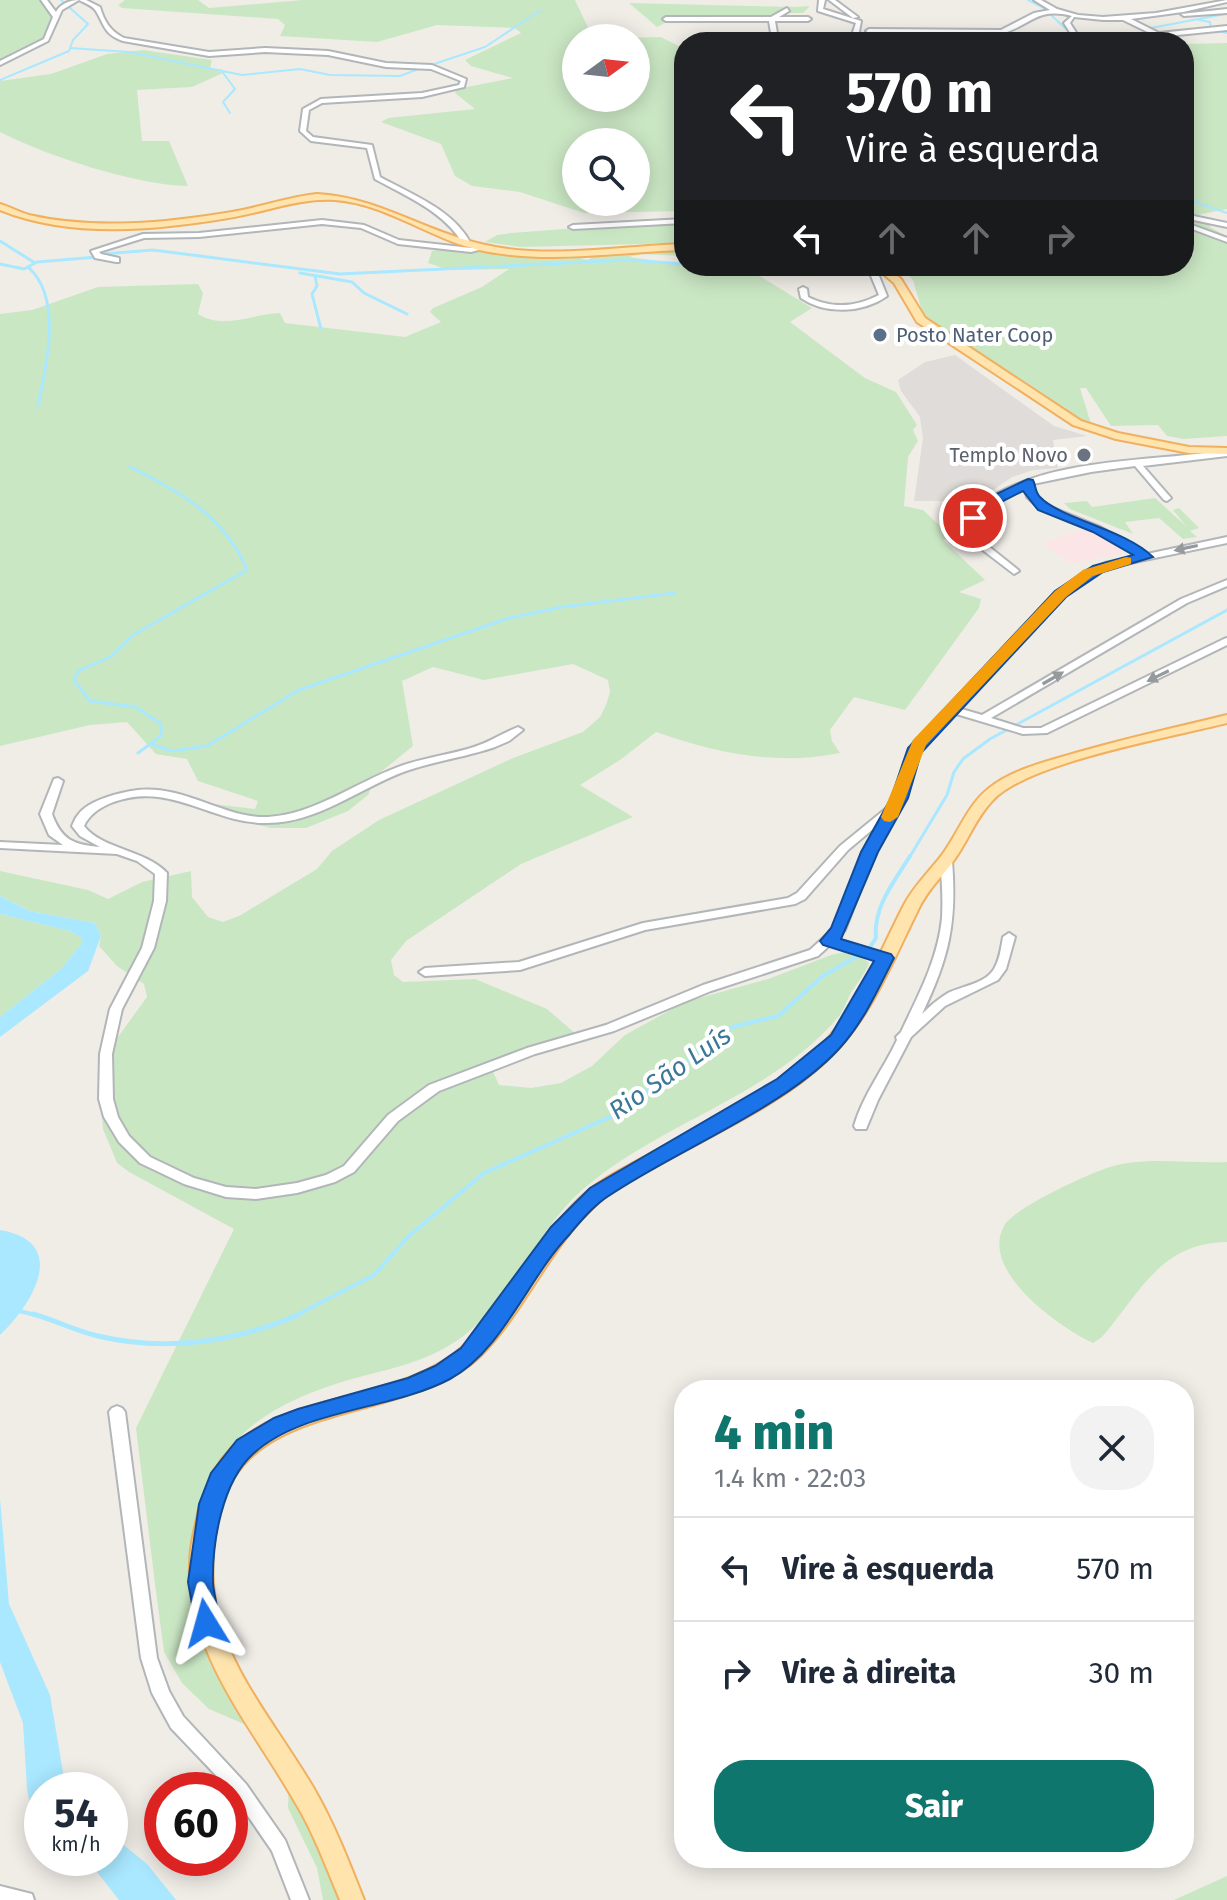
<!DOCTYPE html>
<html lang="pt">
<meta charset="utf-8">
<style>
:root{--surface:#fff;--page:#f2f2f3;--text:#1f2937;--muted:#747a83;--line:#e0e1e3;--accent:#0f766e}
body{margin:0;font-family:"Fira Sans",sans-serif;background:var(--page);color:var(--text);height:100vh;display:flex;flex-direction:column;font-size:30px;white-space:nowrap}
*{box-sizing:border-box;margin:0}
p{font-size:26px;color:var(--muted)}
.icon{flex:none;width:44px;height:44px;fill:none;stroke:currentColor;stroke-width:2;stroke-linecap:round;stroke-linejoin:round}
.map{position:relative;flex:1;overflow:hidden}
.side{position:absolute;left:674px;top:1380px;width:520px;height:488px;display:flex;flex-direction:column;background:var(--surface);border-radius:32px;box-shadow:0 4px 20px #0003}
.side>*{flex:none}
.guide{position:absolute;left:674px;top:32px;width:520px;height:244px;border-radius:32px;box-shadow:0 4px 20px #0003;background:#202124;color:#fff;overflow:hidden}
.needle{width:52px;rotate:75deg}
.buttons{position:absolute;left:562px;top:24px;display:grid;gap:16px}
.buttons a{display:grid;place-items:center;width:88px;height:88px;border-radius:50%;background:var(--surface);box-shadow:0 4px 20px #0003;font-size:40px}
.speed{position:absolute;left:24px;top:1772px;display:flex;gap:16px;font-size:40px;font-weight:700;text-align:center}
.speed>*{display:grid;place-content:center;width:104px;height:104px;border-radius:50%;background:var(--surface);box-shadow:0 4px 20px #0003;line-height:1}
.speed small{font-size:20px;font-weight:400}
.speed .limit{border:12px solid #d22;background:#fff;color:#111}
.pin{position:absolute;display:grid;place-items:center;width:68px;height:68px;color:#fff;margin:-34px;border:4px solid #fff;border-radius:50%;box-shadow:0 2px 8px #0007}
.me{position:absolute;width:88px;margin:-44px;rotate:352deg;stroke-linejoin:round;filter:drop-shadow(0 0 6px #0008)}
.turn{display:flex;align-items:center;gap:28px;height:168px;padding:0 40px;font-size:36px}
.turn .icon{width:104px;height:104px;stroke-width:2.5}
.turn b{display:block;font-size:56px;line-height:68px}
.lanes{display:flex;align-items:center;height:76px;padding:0 40px;background:#0003;justify-content:center;gap:40px;direction:ltr}
.lanes .off{opacity:.35}
.round{display:grid;place-items:center;flex:none;width:84px;height:84px;border-radius:32px;background:var(--page)}
.head{display:flex;align-items:center;justify-content:space-between;height:136px;padding:0 40px}
h1{font-size:48px;font-weight:800;line-height:60px;color:var(--accent)}
.action{display:flex;gap:16px;margin-top:auto;padding:16px 40px}
.action a{flex:1;height:92px;border-radius:32px;background:var(--accent);color:#fff;font-size:32px;font-weight:800;line-height:92px;text-align:center}
ul{padding:0;list-style:none}
li{display:flex;align-items:center;gap:24px;height:104px;padding:0 40px;border-top:2px solid var(--line)}
li div{flex:1}
li b{display:block;font-size:30px}
li em{font-style:normal}
.map>svg:first-child{display:block}
.industrial{fill:#dfdcd9}
.medical{fill:#fce5e6}
.green{fill:#cae7c4;fill-rule:evenodd}
.water{fill:#a9e8ff}
.lines{fill:none;stroke-linecap:round;stroke-linejoin:round}
.stream-far3{stroke:#a9e8ff;stroke-width:2}
.stream-far2{stroke:#a9e8ff;stroke-width:3}
.stream-far1{stroke:#a9e8ff;stroke-width:4}
.stream{stroke:#a9e8ff;stroke-width:5}
.minor-casing{stroke:#b2b6b9;stroke-width:4}
.major-casing{stroke:#f1b05f;stroke-width:4}
.minor{fill:#fff;fill-rule:evenodd}
.major{fill:#ffe4ae;fill-rule:evenodd}
.oneway{fill:#969a9c}
.route{fill:#1a73e8;stroke:#114b97;stroke-width:2}
.slow{fill:#f59e0b}
.service-dot{fill:#5c6f8a;stroke:#fff;stroke-width:3}
.worship-dot{fill:#6b7280;stroke:#fff;stroke-width:3}
.labels{text-anchor:middle;dominant-baseline:central;stroke-width:8;stroke-linejoin:round;paint-order:stroke}
.far-service-label{font-size:20px;fill:#4e5e75;stroke:#fff;text-anchor:start}
.far-worship-label{font-size:20px;fill:#5b616d;stroke:#fff;text-anchor:end}
.water-label{font-size:26px;font-style:italic;fill:#3b7897;stroke:#fff}
</style>
<div class="map">
<svg width="1227" height="1900" viewBox="0 0 1227 1900">
<rect width="100%" height="100%" fill="#f0ede7"/>
<path class="industrial" d="M 955,355 L 1054,426 L 1087,436 L 1053,440 L 1058,468 L 1033,470 L 1012,477 L 977,501 L 914,501 L 923,438 L 920,417 L 901,391 L 898,380 L 925,362 Z"/>
<path class="medical" d="M 1086,528 L 1125,547 L 1119,548 L 1124,553 L 1071,564 L 1042,543 Z"/>
<path class="green" d="M 0,0 L 42,0 L 54,23 L 44,45 L 0,67 Z
M 125,0 L 198,0 L 209,8 L 303,0 L 575,0 L 593,38 L 576,38 L 576,98 L 636,98 L 636,38 L 618,38 L 661,37 L 684,49 L 684,211 L 584,213 L 520,192 L 472,186 L 455,176 L 441,144 L 381,122 L 388,118 L 475,109 L 455,93 L 457,89 L 513,78 L 471,66 L 465,60 L 521,33 L 515,28 L 437,25 L 377,42 L 280,36 L 285,25 L 278,19 L 122,8 L 118,5 ZM 576,142 L 636,142 L 636,202 L 576,202 Z
M 629,3 L 794,7 L 810,6 L 803,13 L 779,13 L 770,18 L 672,19 L 657,27 Z
M 1227,43 L 1227,209 L 1197,215 L 1211,220 L 1210,227 L 1227,236 L 1227,436 L 1184,439 L 1167,436 L 1158,425 L 1111,426 L 1086,388 L 1080,388 L 1092,427 L 923,315 L 913,280 L 902,268 L 1184,266 L 1184,44 Z
M 143,50 L 212,60 L 210,68 L 223,73 L 192,87 L 137,90 L 142,141 L 169,141 L 188,186 C 135,185 47,156 0,132 L 0,81 L 51,74 L 107,54 Z
M 684,220 L 684,243 L 520,247 L 485,242 L 497,235 L 511,233 Z
M 682,246 L 684,256 L 641,254 L 629,257 L 758,275 L 812,308 L 790,322 L 865,378 L 896,392 L 917,425 L 913,430 L 918,441 L 908,457 L 904,506 L 923,510 L 952,537 L 943,540 L 985,580 L 959,592 L 981,599 L 979,608 L 905,710 L 854,697 L 830,730 L 832,741 L 840,753 C 775,766 716,753 656,732 L 620,760 L 580,785 L 633,817 L 521,864 L 406,941 L 391,960 L 394,975 L 403,982 L 475,979 L 547,1009 L 577,1035 L 520,1051 L 492,1069 L 499,1085 L 531,1088 L 561,1083 L 592,1066 L 625,1035 L 685,1002 L 768,979 L 831,955 L 845,952 L 862,957 L 869,963 C 865,974 858,982 852,991 C 847,999 845,1008 840,1015 C 773,1096 660,1122 582,1190 C 532,1235 511,1305 455,1342 C 420,1365 381,1370 342,1382 C 309,1392 268,1409 243,1434 C 200,1477 190,1552 199,1609 C 210,1676 263,1718 298,1772 C 323,1809 338,1858 354,1900 L 323,1900 L 317,1868 L 288,1808 L 289,1775 L 279,1753 L 244,1724 L 209,1709 L 182,1683 L 164,1652 L 155,1584 L 136,1428 L 234,1229 L 129,1172 L 117,1163 L 103,1129 L 99,1079 L 110,1048 L 147,997 L 144,984 L 117,966 L 99,946 L 101,936 L 95,923 L 30,911 L 0,896 L 0,871 L 88,890 L 108,899 L 142,882 L 191,871 L 192,897 L 208,917 L 223,922 L 239,916 L 317,869 L 332,851 L 379,820 L 513,758 L 583,732 L 600,717 L 606,705 L 610,692 L 608,680 L 573,664 L 484,680 L 433,667 L 402,681 L 413,746 L 377,775 L 368,795 L 348,811 L 306,828 L 271,828 L 207,813 L 213,804 L 255,809 L 258,801 L 198,781 L 187,759 L 156,754 L 127,722 L 90,725 L 0,746 L 0,314 L 32,310 L 98,287 L 198,284 L 203,293 L 198,314 C 223,330 252,314 280,313 L 285,323 L 405,337 L 441,322 L 430,312 L 433,308 L 482,287 L 509,269 L 449,270 L 428,263 L 432,251 L 448,248 L 496,254 L 561,252 L 587,260 L 613,247 Z
M 1155,498 L 1186,526 L 1173,510 L 1179,508 L 1199,528 L 1190,531 L 1197,537 L 1183,539 L 1159,518 L 1125,522 L 1133,534 L 1070,509 L 1064,503 L 1087,501 L 1092,507 Z
M 0,914 L 70,931 L 82,938 L 82,943 L 62,968 L 0,1017 Z
M 1227,1162 L 1227,1242 C 1160,1243 1141,1292 1102,1337 L 1093,1343 C 1060,1328 979,1271 1004,1226 C 1013,1208 1090,1173 1110,1167 C 1146,1156 1190,1164 1227,1162 Z
M 1227,1876 L 1227,1900 L 1174,1900 Z"/>
<path class="water" d="M 0,896 L 30,911 L 95,923 L 101,936 L 88,971 L 0,1037 L 0,1017 L 62,968 L 82,943 L 82,938 L 70,931 L 0,914 Z
M 0,1230 C 71,1242 32,1305 0,1335 Z
M 0,1498 L 9,1604 L 50,1695 L 66,1790 L 42,1790 L 42,1841 L 36,1836 L 27,1789 L 23,1723 L 0,1662 Z
M 110,1834 L 147,1864 L 176,1900 L 119,1900 L 86,1858 L 110,1858 Z"/>
<g class="lines">
<path class="stream-far3" d="M 1028,0 L 1048,10
M 1049,13 L 1066,29
M 1199,20 L 1210,22 L 1211,28
M 1214,30 L 1227,33
M 1153,31 L 1151,28 L 1225,14
M 1140,42 L 1150,36
M 70,48 L 129,52 L 242,75 L 300,69 L 330,75 L 400,76 L 421,68
M 431,65 L 485,47 L 541,10
M 221,70 L 235,89 L 223,102 L 230,113
M 0,80 L 69,51 L 73,40 L 88,24 L 61,0
M 1184,198 L 1227,213"/>
<path class="stream-far2" d="M 0,241 L 35,263
M 103,254 L 153,250 L 340,274 L 627,260 L 684,264
M 0,264 L 24,269 L 37,262 L 97,257
M 730,266 L 793,267
M 29,268 C 63,299 46,367 38,406
M 300,273 L 352,282 L 364,293 L 407,314
M 315,276 L 317,286 L 312,294 L 321,329
M 130,467 C 180,491 225,517 247,570 L 133,635 L 110,657 L 78,671 L 74,680 L 90,701 L 136,707 L 161,724 L 161,736 L 138,753
M 153,745 L 172,751 L 207,746 L 299,690 L 506,619 L 561,607 L 675,593
M 909,858 L 947,795 L 954,772 L 963,759 L 990,739 L 1227,610"/>
<path class="stream-far1" d="M 19,1311 L 40,1316
M 295,1316 L 374,1275 L 409,1236 L 484,1173 L 619,1113 L 732,1027 L 778,1016 L 823,976 L 868,950 L 876,938 C 873,907 894,882 910,856"/>
<path class="stream" d="M 33,1314 C 55,1320 75,1331 98,1336 C 165,1352 237,1342 300,1314"/>
<defs>
<path id="minor" d="M 41,0 L 47,0 L 56,12 C 60,4 70,0 79,0 L 62,10 L 48,41 L 0,65 L 0,61 L 44,39 L 53,17 Z
M 79,0 L 86,0 L 100,7 C 104,21 110,31 124,38 L 209,52 L 265,48 L 328,51 L 386,63 L 432,65 L 466,79 L 464,87 L 422,97 L 322,103 L 309,110 L 306,131 L 313,137 L 372,145 L 380,177 C 411,194 454,210 471,244 L 464,246 C 447,213 406,196 375,179 L 367,148 L 311,141 L 300,131 L 303,109 L 321,99 L 422,93 L 459,85 L 461,81 L 431,69 L 386,67 L 328,55 L 265,52 L 209,56 L 123,41 C 104,34 105,26 96,11 C 93,6 85,3 79,0 Z
M 819,0 L 825,0 L 823,9 L 861,21 L 859,32 L 864,39 L 860,39 L 853,32 L 856,23 L 818,11 Z
M 829,0 L 835,0 L 858,17 L 853,18 Z
M 1034,0 L 1041,0 L 1057,9 L 1078,15 L 1103,17 L 1156,13 L 1227,0 L 1227,2 L 1183,12 L 1131,19 L 1159,33 L 1227,26 L 1227,30 L 1158,37 L 1123,20 L 1103,20 L 1074,17 L 1070,23 L 1082,42 L 1076,42 L 1064,23 L 1072,16 C 1036,7 1032,25 1001,34 L 869,33 L 866,31 L 869,29 L 1001,30 L 1034,13 L 1050,10 Z
M 787,8 L 789,11 L 779,17 L 808,17 L 811,19 L 808,21 L 775,21 L 777,33 L 774,35 L 771,33 L 769,21 L 666,21 L 663,19 L 666,17 L 771,17 Z
M 1227,9 L 1227,13 L 1184,16 L 1181,14 Z
M 1184,214 L 1227,223 L 1227,227 L 1184,218 Z
M 684,219 L 684,223 L 573,229 L 569,227 L 573,225 Z
M 322,220 L 364,225 L 399,240 L 471,248 L 482,246 L 486,248 L 471,252 L 398,244 L 361,228 L 322,224 L 199,237 L 144,238 L 99,252 L 101,254 L 119,258 L 119,262 L 116,262 L 95,258 L 91,251 L 143,234 L 199,233 Z
M 1184,222 L 1227,238 L 1227,242 L 1184,226 Z
M 873,266 L 881,266 L 877,271 L 887,296 C 863,313 826,315 801,298 L 799,289 L 803,287 L 807,289 L 808,297 C 832,309 856,307 879,295 L 869,271 Z
M 1227,450 L 1227,456 L 1143,466 L 1171,498 L 1167,501 L 1164,500 L 1135,466 L 1091,472 L 1033,484 L 1034,494 L 1046,505 L 1100,527 L 1147,554 L 1227,537 L 1227,543 L 1111,567 L 1091,575 L 1063,596 L 958,708 L 982,715 L 1181,599 L 1227,580 L 1227,586 L 1187,603 L 991,718 L 1023,728 L 1041,728 L 1224,639 L 1227,638 L 1227,645 L 1047,733 L 1023,734 L 953,713 L 922,746 L 915,757 L 904,798 L 875,852 L 845,930 L 836,939 L 889,955 L 891,958 L 889,961 L 885,962 L 830,945 L 818,956 L 711,991 L 614,1031 L 535,1054 L 439,1091 L 398,1121 L 354,1172 L 335,1182 L 297,1193 L 256,1199 L 226,1197 L 184,1184 L 140,1163 L 119,1142 L 104,1117 L 99,1099 L 100,1054 L 110,1009 L 142,948 L 154,901 L 155,874 L 137,861 L 117,854 L 0,848 L 0,842 L 63,845 L 49,835 L 40,814 L 54,779 L 58,778 L 63,781 L 52,814 C 61,839 73,845 100,847 L 80,836 L 72,826 C 74,822 75,818 78,815 C 88,800 121,792 138,790 C 185,785 225,819 268,817 C 315,814 355,783 398,767 C 422,758 449,755 474,747 C 490,742 503,733 518,727 L 523,730 L 509,741 L 495,747 C 466,757 435,761 406,771 C 359,788 317,824 265,823 C 210,823 170,780 111,803 C 99,808 89,815 84,826 C 103,850 144,849 167,873 L 166,901 L 154,948 L 122,1009 L 112,1054 L 113,1099 L 118,1117 L 129,1136 L 150,1157 L 194,1178 L 226,1187 L 256,1189 L 297,1183 L 326,1175 L 344,1166 L 388,1115 L 429,1085 L 527,1048 L 606,1025 L 703,985 L 810,950 L 834,928 L 863,852 L 879,824 L 848,850 L 805,899 L 795,904 L 645,930 L 520,970 L 425,976 L 419,972 L 425,968 L 519,962 L 643,923 L 788,898 L 797,893 L 840,846 L 889,806 C 901,785 900,763 914,742 L 1057,592 L 1085,571 L 1105,563 L 1138,556 L 1094,531 L 1040,509 L 1027,497 L 1024,487 L 996,501 L 978,518 L 987,545 L 1017,569 L 1019,571 L 1014,574 L 980,548 L 968,518 L 970,516 C 977,509 984,501 993,496 C 1059,457 1152,462 1227,450 Z
M 946,858 L 952,861 C 957,923 949,958 922,1014 C 930,1006 938,999 948,993 C 962,986 985,984 994,969 C 1000,959 1001,948 1003,937 L 1009,933 L 1015,937 L 1006,969 L 998,980 L 945,1006 L 911,1037 L 878,1100 L 866,1129 L 856,1129 L 854,1126 C 863,1095 884,1068 897,1040 L 896,1037 L 901,1032 C 918,996 938,959 942,918 C 943,899 942,880 940,861 Z
M 117,1406 L 122,1408 L 125,1412 L 157,1658 L 169,1691 L 183,1716 L 246,1784 L 285,1840 L 309,1900 L 291,1900 L 272,1851 L 230,1790 L 171,1728 L 152,1693 L 141,1658 L 109,1412 L 112,1408 Z
M 0,1886 L 32,1894 L 34,1900 L 0,1900 Z"/>
<path id="major" d="M 317,194 C 377,197 424,231 481,244 C 547,260 618,246 684,244 L 684,250 C 618,252 550,264 484,251 C 433,241 388,204 335,200 C 300,198 268,211 234,217 C 159,230 72,239 0,210 L 0,204 C 10,207 19,212 29,215 C 94,230 167,223 232,212 C 261,207 288,197 317,194 Z
M 874,266 L 885,266 L 901,279 L 925,318 L 1081,421 L 1118,433 L 1189,447 L 1227,448 L 1227,454 L 1189,453 L 1116,439 L 1073,425 L 917,322 L 894,283 Z
M 1227,715 L 1227,723 C 1172,737 1029,762 993,800 C 976,817 968,841 954,860 C 942,877 927,890 918,910 C 892,962 870,1020 826,1061 C 777,1107 711,1134 653,1168 C 635,1178 616,1187 600,1201 C 550,1244 527,1309 481,1355 C 410,1424 253,1397 222,1504 C 186,1627 255,1690 313,1787 C 334,1823 349,1862 364,1900 L 340,1900 C 326,1867 314,1833 295,1802 C 247,1718 171,1636 194,1532 C 197,1521 198,1508 203,1498 C 208,1485 215,1468 223,1458 C 276,1389 398,1406 464,1346 C 514,1302 536,1235 587,1192 C 603,1178 623,1169 641,1159 C 700,1125 767,1098 816,1051 C 858,1011 878,955 904,905 C 914,886 929,872 942,855 C 958,834 967,806 988,789 C 1012,769 1049,761 1079,752 C 1128,738 1178,727 1227,715 Z"/>
</defs>
<use href="#minor" class="minor-casing"/>
<use href="#major" class="major-casing"/>
<use href="#minor" class="minor"/>
<use href="#major" class="major"/>
</g>
<defs><path id="oneway-solid" d="M-6-.8H1V-3.2L6.5 0L1 3.2V.8H-6Z" transform="scale(2)"/></defs>
<g class="oneway">
<use href="#oneway-solid" transform="translate(1186 548) rotate(168)"/>
<use href="#oneway-solid" transform="translate(1158 676) rotate(154)"/>
<use href="#oneway-solid" transform="translate(1053 678) rotate(-30)"/>
</g>
<path class="route" d="M 1028,479 L 1033,480 C 1036,486 1035,492 1040,497 C 1061,519 1124,529 1153,557 L 1103,572 L 1066,597 L 921,753 L 908,798 L 878,852 L 841,939 L 891,954 L 894,958 C 879,987 866,1017 845,1042 C 793,1105 677,1149 607,1197 C 593,1206 580,1222 569,1235 C 529,1277 502,1351 450,1379 C 392,1410 301,1409 253,1454 C 222,1482 212,1543 213,1583 C 214,1599 222,1616 215,1631 L 206,1634 L 197,1631 L 188,1582 L 199,1504 L 211,1473 L 237,1440 L 274,1418 L 298,1409 L 408,1378 L 435,1366 L 461,1348 L 551,1227 L 590,1188 L 777,1079 L 831,1035 L 874,961 L 823,945 L 820,941 L 831,928 L 861,852 L 891,798 L 908,748 L 1055,591 L 1093,566 L 1133,555 L 1093,532 L 1038,510 L 1023,491 L 999,503 L 978,521 L 966,518 L 990,497 Z"/>
<path class="slow" d="M 1126,557 L 1131,558 L 1131,564 L 1093,576 L 1066,597 L 926,745 L 898,817 L 890,822 L 884,821 L 881,817 L 913,740 L 1055,591 L 1083,570 Z"/>
<circle class="service-dot" cx="880" cy="335" r="8"/>
<circle class="worship-dot" cx="1084" cy="455" r="8"/>
<g class="labels">
<g class="far-service-label">
<text x="896" y="335">Posto Nater Coop</text>
</g>
<g class="far-worship-label">
<text x="1068" y="455">Templo Novo</text>
</g>
<g class="water-label">
<text transform="translate(670 1073) rotate(-35)">Rio São Luís</text>
</g>
</g>
</svg>
<div class="buttons">
<a><svg class="needle" viewBox="-14 -14 28 28"><path d="M0-13l5 13h-10z" fill="#e53935"/><path d="M0 13l5-13h-10z" fill="#747a83"/></svg></a>
<a><svg class="icon" aria-label="search" viewBox="0 0 24 24"><circle cx="10" cy="10" r="6"/><path d="M15 15l6 6"/></svg></a>
</div>
<div class="speed"><div>54<small>km/h</small></div><div class="limit">60</div></div>
<div class="pin" style="left:973px;top:518px;background:#d93025"><svg class="icon" aria-label="arrive" viewBox="0 0 24 24"><path d="M6 21V4h12l-3 4 3 4H6"/></svg></div>
<svg class="me" style="left:206px;top:1623px" viewBox="-20 -20 40 40"><path d="M0-17L14 15 0 8-14 15z" fill="#1a73e8" stroke="#fff" stroke-width="4"/></svg>
<div class="guide">
<div class="turn"><svg class="icon" aria-label="left" viewBox="0 0 24 24"><path d="M17 20v-9H6M10 6l-5 5 5 5"/></svg><div><b>570 m</b>Vire à esquerda</div></div>
<div class="lanes"><svg class="icon" aria-label="left" viewBox="0 0 24 24"><path d="M17 20v-9H6M10 6l-5 5 5 5"/></svg><svg class="icon off" aria-label="ahead" viewBox="0 0 24 24"><path d="M12 20V5M6 11l6-6 6 6"/></svg><svg class="icon off" aria-label="ahead" viewBox="0 0 24 24"><path d="M12 20V5M6 11l6-6 6 6"/></svg><svg class="icon off" aria-label="right" viewBox="0 0 24 24"><path d="M7 20v-9h11M14 6l5 5-5 5"/></svg></div>
</div>
<section class="side">
<div class="head"><div><h1>4 min</h1><p>1.4 km · 22:03</p></div><a class="round"><svg class="icon" aria-label="close" viewBox="0 0 24 24"><path d="M6 6l12 12M18 6L6 18"/></svg></a></div>
<ul>
<li><svg class="icon" aria-label="left" viewBox="0 0 24 24"><path d="M17 20v-9H6M10 6l-5 5 5 5"/></svg><div><b>Vire à esquerda</b></div><em>570 m</em></li>
<li><svg class="icon" aria-label="right" viewBox="0 0 24 24"><path d="M7 20v-9h11M14 6l5 5-5 5"/></svg><div><b>Vire à direita</b></div><em>30 m</em></li>
</ul>
<div class="action"><a>Sair</a></div>
</section>
</div>
